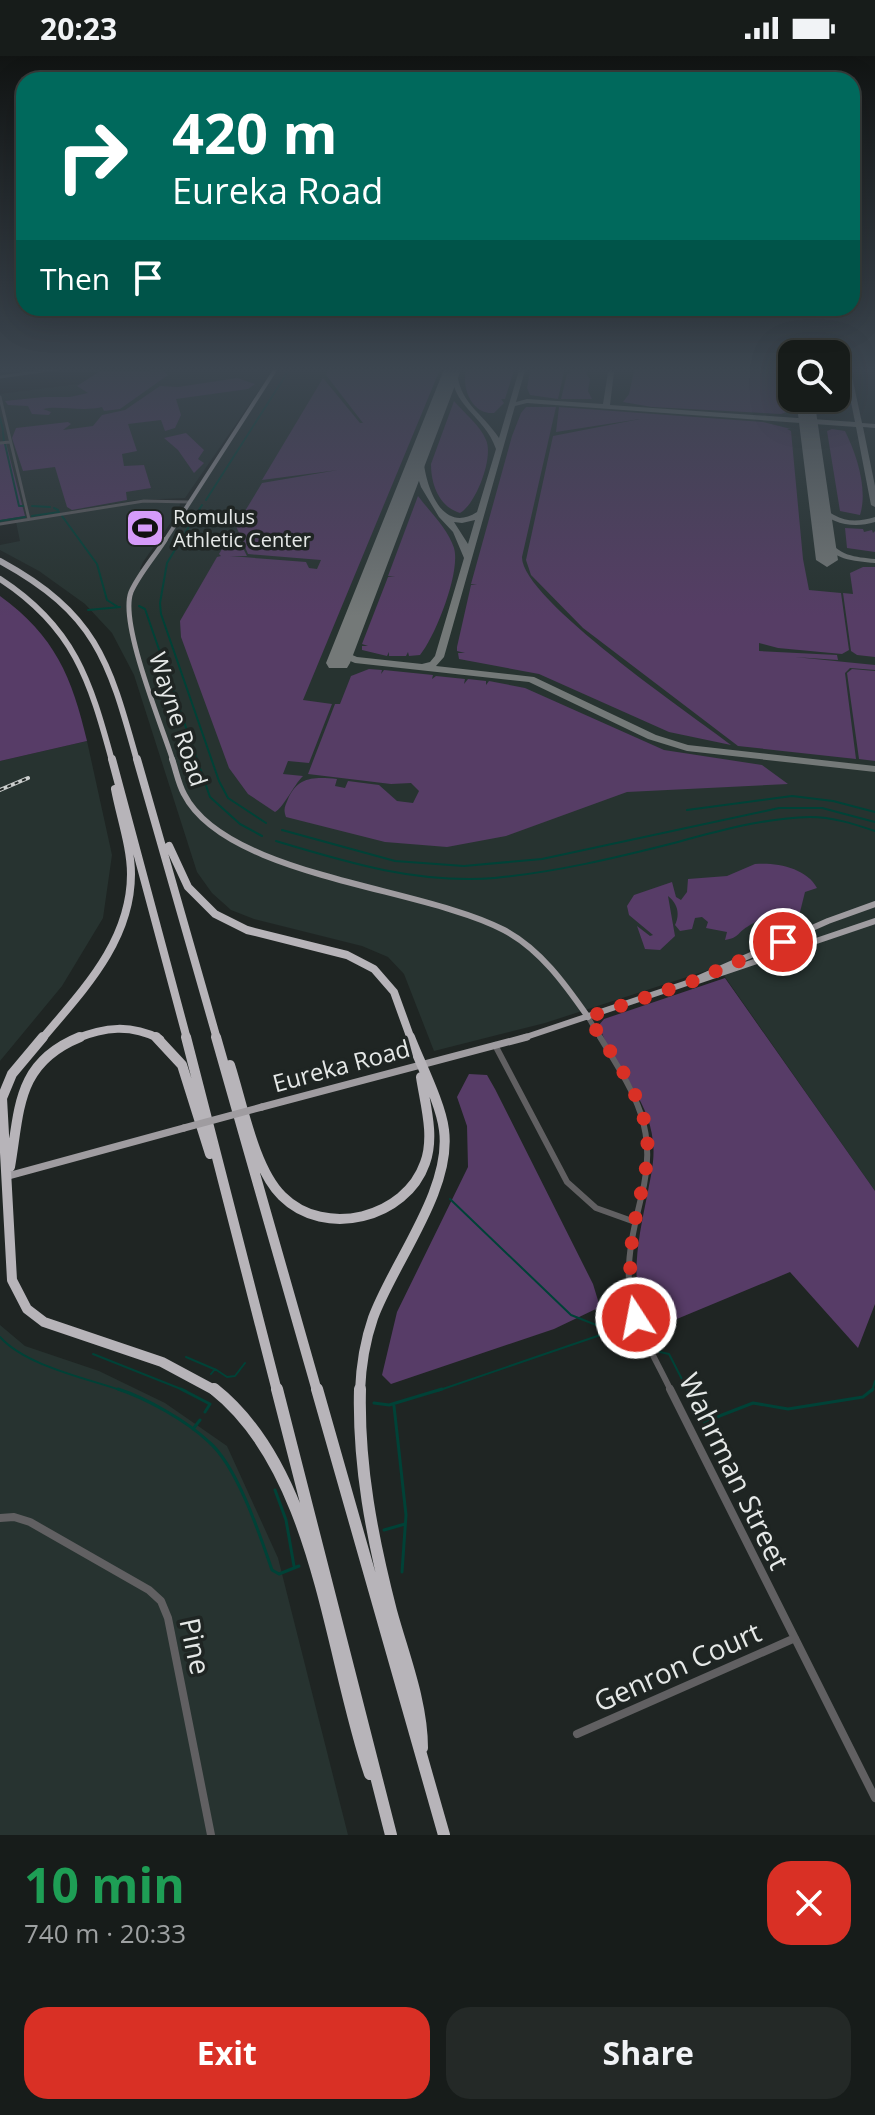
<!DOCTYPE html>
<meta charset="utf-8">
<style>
:root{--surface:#171c1a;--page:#242927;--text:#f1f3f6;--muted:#9ea1a2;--line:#363a39;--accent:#d93025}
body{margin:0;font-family:"Open Sans",sans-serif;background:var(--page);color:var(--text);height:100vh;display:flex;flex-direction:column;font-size:30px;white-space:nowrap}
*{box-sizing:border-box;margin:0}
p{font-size:26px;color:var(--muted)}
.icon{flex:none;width:44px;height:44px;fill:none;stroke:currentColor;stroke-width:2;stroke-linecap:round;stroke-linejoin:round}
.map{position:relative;height:1779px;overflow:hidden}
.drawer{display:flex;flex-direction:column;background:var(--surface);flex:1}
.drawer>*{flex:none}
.top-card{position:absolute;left:16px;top:16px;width:844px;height:244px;border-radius:24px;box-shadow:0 8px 32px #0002,0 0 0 2px var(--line);background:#00695c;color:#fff;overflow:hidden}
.buttons{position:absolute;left:778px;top:284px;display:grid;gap:16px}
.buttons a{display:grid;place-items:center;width:72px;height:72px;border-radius:16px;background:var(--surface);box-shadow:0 8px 32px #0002,0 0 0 2px var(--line);font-size:40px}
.pin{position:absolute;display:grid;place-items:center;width:68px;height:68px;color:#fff;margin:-34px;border:4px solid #fff;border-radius:50%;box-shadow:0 2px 8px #0007}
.me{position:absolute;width:88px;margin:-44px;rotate:349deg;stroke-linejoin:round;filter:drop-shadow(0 0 6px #0008)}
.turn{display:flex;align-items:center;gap:28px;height:168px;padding:0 24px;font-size:36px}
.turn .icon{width:104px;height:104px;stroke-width:2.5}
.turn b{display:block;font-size:56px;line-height:68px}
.then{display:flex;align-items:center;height:76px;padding:0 24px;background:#0003;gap:16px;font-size:30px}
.round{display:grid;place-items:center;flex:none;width:84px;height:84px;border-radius:24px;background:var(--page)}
.summary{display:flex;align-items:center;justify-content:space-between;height:136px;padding:0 24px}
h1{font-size:48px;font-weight:700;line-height:60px;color:#1e9e55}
.action{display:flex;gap:16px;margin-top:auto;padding:16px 24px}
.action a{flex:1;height:92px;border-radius:24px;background:var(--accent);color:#fff;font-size:32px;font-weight:700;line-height:92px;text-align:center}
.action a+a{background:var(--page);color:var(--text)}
.status{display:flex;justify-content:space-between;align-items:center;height:56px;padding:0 40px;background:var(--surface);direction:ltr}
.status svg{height:22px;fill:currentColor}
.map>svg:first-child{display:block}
.built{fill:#273330}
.green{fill:#563d65}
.forest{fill:#573c67}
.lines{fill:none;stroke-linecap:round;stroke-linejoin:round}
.stream-far1{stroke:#004237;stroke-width:2}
.stream{stroke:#004237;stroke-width:3}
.taxiway{fill:#747978;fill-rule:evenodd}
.runway{fill:#747978;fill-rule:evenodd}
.minor-far3{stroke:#616062;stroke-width:3}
.minor-far2{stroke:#616062;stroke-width:5}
.minor-far1{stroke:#616062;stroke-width:6}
.minor{stroke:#616062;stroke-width:8}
.major-far3{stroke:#9f9ca0;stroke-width:4}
.major-far2{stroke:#9f9ca0;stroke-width:5}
.major-far1{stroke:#9f9ca0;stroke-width:6}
.major{stroke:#9f9ca0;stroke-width:7}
.highway-far3{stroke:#b7b4b9;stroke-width:6}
.highway-far2{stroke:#b7b4b9;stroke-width:8}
.highway-far1{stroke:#b7b4b9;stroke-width:10}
.highway{stroke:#b7b4b9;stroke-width:12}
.rail-casing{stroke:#cacdcc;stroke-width:4}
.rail{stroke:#1f2523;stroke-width:2;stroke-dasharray:4;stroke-linecap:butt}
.major-bridge{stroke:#9f9ca0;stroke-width:7}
.route{stroke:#d93025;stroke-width:14;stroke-dasharray:0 25.2}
.labels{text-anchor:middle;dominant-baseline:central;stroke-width:7;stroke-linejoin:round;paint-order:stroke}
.far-poi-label{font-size:20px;fill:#e5e8e7;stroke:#1f2523;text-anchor:start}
.street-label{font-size:24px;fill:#e5e8e7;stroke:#1f2523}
.near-street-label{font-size:28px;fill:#e5e8e7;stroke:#1f2523}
</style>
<div class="status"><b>20:23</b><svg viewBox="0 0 49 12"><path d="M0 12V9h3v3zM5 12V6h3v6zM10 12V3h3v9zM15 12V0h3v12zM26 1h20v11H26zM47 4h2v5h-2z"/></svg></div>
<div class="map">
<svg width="875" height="1779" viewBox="0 0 875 1779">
<rect width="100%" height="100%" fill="#1f2523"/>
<path class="built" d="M 106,311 L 159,311 L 161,314 L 183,311 L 275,311 L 185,442 L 138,444 L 0,467 L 0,338 L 109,324 Z
M 279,311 L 792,311 L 792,342 L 836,342 L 836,311 L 875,311 L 875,1135 L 718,911 L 545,967 L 434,995 L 404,918 L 388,901 L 362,890 L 254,863 L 231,854 L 212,837 L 197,816 L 134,619 L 112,577 L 85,548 L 39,515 L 0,494 L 0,489 L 20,485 L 16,466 L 144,446 L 180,447 L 179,455 L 143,506 L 140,513 L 145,514 Z
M 87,685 L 112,799 L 103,862 L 62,930 L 0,1005 L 0,705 Z
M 0,1269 L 25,1290 L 99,1315 L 165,1347 L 227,1390 L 278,1502 L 348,1779 L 0,1779 Z"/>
<path class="green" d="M 329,311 L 441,311 L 303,644 L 332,648 L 309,707 L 288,705 L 283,718 L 303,720 C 293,730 284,751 275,756 L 248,738 L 229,712 L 181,581 L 180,565 L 217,501 L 221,500 L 219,498 L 232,476 L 235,476 L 247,500 L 230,500 L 306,506 L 309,512 L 317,513 L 321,504 L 248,498 L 236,470 L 262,427 L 338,414 L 262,424 L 323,322 L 360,367 L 363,367 L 326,319 Z
M 467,311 L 515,311 L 505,343 L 501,343 L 504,347 L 494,357 C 472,359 460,331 467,311 Z
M 531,311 L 565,311 L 558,343 L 530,339 L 527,332 Z
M 568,311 L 590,311 L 586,318 L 590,323 L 588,335 L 592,343 L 561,343 L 567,318 L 570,317 Z
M 635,311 L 784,311 L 789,355 L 781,358 L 652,351 L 623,346 L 629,338 Z
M 454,345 C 464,357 480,369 486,384 C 494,401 476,448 460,457 C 440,451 431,430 431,408 Z
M 526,351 L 556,351 L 522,501 C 521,543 693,660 731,689 L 669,676 L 539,618 L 459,603 L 458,597 L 465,597 L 457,595 L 457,591 L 471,529 L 477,529 L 471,528 L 512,380 L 521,357 Z
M 559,351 L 763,366 L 791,373 L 787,373 L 791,375 L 803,503 L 809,534 L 841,537 L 849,594 L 842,598 L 778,592 L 759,587 L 759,595 L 837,599 L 838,604 L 795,601 L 875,609 L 875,614 L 850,612 L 845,617 L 856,703 L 738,690 L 583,572 L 531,519 L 526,504 L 553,380 L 640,363 L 556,376 Z
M 832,373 L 845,375 C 857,399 868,434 860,459 L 840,455 L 827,375 Z
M 418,440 C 430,456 448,473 454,492 C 461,516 435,581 420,599 L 409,600 L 408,596 L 406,600 L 389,600 L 389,596 L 387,600 L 362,594 L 362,590 L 368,590 L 362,588 L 388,521 L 395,521 L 388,520 Z
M 845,472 L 863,473 L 864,476 L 872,474 L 873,477 L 875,475 L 875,496 L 847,492 Z
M 863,511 L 875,511 L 875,601 L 857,599 L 851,595 L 843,537 L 853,538 L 850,517 Z
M 369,613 L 382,614 L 381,618 L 384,614 L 433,619 L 432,623 L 436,620 L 465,623 L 464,628 L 468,623 L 486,625 L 486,629 L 489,625 L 525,632 L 664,694 L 762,709 L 788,728 L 627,736 L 506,780 L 447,791 L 385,786 L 286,761 C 283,753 285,750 288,743 C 298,720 315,721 337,723 L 335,730 L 345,732 L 348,725 L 379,729 L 397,745 L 413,747 L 419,735 L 411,727 L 391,728 L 308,718 L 335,648 L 340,648 L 351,620 Z
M 852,613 L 875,615 L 875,705 L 859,703 L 847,617 Z"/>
<path class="forest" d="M 157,311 L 173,312 L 164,313 L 163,315 L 168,319 L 120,353 L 104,355 L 102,351 C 82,356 58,349 43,353 L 51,356 L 49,359 L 32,358 L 28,350 L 8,349 L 5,345 L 44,341 L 70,341 L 88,337 L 77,330 L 100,315 L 148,315 Z
M 237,322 L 255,328 L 248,333 L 176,343 L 181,359 L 175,372 L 165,375 L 161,364 L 128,368 L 137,395 L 122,398 L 124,410 L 144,409 L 151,432 L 126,436 L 127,444 L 72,454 L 67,451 L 55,411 L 23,415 L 12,382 L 16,372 L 68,366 L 71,368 L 63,374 L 93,370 L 102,359 L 125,354 L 160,330 L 178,331 Z
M 186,377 L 204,394 L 198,403 L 204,407 L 194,417 L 178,394 L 164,382 Z
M 0,387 L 6,387 L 25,460 L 0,464 Z
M 0,540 C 55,580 72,621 87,685 L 0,705 Z
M 755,808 C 776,806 807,812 817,832 L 805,836 L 800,856 C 782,857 761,861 747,871 C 737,877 739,882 725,884 L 727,876 L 706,872 L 708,866 L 702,861 L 695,862 L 692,873 L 680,875 L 675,869 C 680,858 678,848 668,840 L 675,880 L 660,894 L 645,893 L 637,870 L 650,880 L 653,879 L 629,859 L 627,850 L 634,839 L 672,826 L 676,841 L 681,844 L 687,836 L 688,823 L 727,820 Z
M 725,922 L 875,1135 L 875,1248 L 858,1292 L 790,1216 L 648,1275 C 628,1226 638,1185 648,1135 C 651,1119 655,1103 653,1086 C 649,1040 612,1011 599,969 L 604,963 Z
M 469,1018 L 487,1019 L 495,1033 L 593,1228 L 600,1251 L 554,1273 L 391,1328 L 382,1319 L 397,1256 L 468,1111 L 467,1070 L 457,1041 Z"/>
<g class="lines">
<path class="stream-far1" d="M 0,362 L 3,374
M 3,376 L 4,386
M 5,388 L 19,450 L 24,450
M 206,444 L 291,311
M 202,449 L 167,507 L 160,547 L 161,558 L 219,725 L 228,742 L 266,767
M 32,450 L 50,451
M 54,452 L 58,454
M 32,460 L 59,456
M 62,460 L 97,508 L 107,544 L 118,551
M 0,465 L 25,461
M 139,550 L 145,553 L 210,741 L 240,768 L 262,780
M 88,554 L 120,551
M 687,754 L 792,740 L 833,745 L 875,756
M 282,774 L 395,805 L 464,810 L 542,803 L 779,752 L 822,752 L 875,766
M 276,785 C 349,807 418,828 495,822 C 556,816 615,802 674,787 C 718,775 764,762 810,761 C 833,761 854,768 875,775
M 450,1143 L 571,1259 L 639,1286
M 0,1281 C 26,1310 86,1322 123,1335
M 660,1296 L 669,1298 L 688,1335
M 93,1298 L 186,1335
M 186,1301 L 214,1313
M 211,1318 L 215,1313 L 227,1321 L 235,1320 L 245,1307
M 437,1335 L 612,1275
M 872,1335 L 875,1325"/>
<path class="stream" d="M 118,1333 C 146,1342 187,1365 209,1386 C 237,1410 260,1479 272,1514 L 279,1518 L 299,1510
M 181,1333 L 210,1348 L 205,1356
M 687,1333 L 704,1366 L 753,1347 L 788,1353 L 863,1341 L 873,1333
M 374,1347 L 389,1349 L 442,1333
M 394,1350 L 406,1459 L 402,1516
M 193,1373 L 200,1364
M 275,1434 L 286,1464 L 294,1510
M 384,1474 L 405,1468"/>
<path class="taxiway" d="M 451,311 L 457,311 C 457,346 482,356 499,382 L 520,311 L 526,311 L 516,346 L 527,343 L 603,348 L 608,316 L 611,314 L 614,316 L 610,349 L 855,366 L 844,311 L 850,311 L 862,367 L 875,368 L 875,372 L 863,371 L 875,430 L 875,451 L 871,449 L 856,371 L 527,347 L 515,350 L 444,601 L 436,610 L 534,621 L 656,679 L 688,689 L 875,710 L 875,716 L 687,695 L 648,683 L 529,626 L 355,607 L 343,602 L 339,592 L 344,589 L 349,592 L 350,598 L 357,601 L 422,608 L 430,606 L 435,600 L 464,502 L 453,476 L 439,461 L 421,431 L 416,416 L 415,398 L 419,396 L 423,398 C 424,425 440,480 477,456 L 496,393 C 484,358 451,352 451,311 ZM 475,464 L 468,488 L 454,466 L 462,467 Z
M 816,449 C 824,451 827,455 834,459 C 848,467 861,465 875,461 L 875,466 C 853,473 831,468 815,451 Z
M 821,481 L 827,481 C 838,500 855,501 875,503 L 875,507 C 853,505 832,504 820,483 Z"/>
<path class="runway" d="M 445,311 L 462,311 L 350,607 L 347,612 L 329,612 L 326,607 Z
M 796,342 L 814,342 L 838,504 L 827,511 L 816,504 Z"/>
<path class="minor-far3" d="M 0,321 L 71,311
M 0,341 L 29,463
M 0,387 L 10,386
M 0,468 L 144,445 L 189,446"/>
<path class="minor-far2" d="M 588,961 L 601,983"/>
<path class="minor-far1" d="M 600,981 C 630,1031 657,1067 644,1129 C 637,1160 627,1194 629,1226 C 631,1265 655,1301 671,1335
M 495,989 L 567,1126 L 596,1152 L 635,1166"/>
<path class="minor" d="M 670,1333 L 875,1742
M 0,1462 L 14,1461 L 30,1466 L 149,1534 L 161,1545 L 168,1562 L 211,1779
M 577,1678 L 795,1582"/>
<path class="major-far3" d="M 164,486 L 277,311"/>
<path class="major-far2" d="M 165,484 C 155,500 139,518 131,536 C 119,567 162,670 173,705"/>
<path class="major-far1" d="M 172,703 C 176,714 178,727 184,738 C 226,821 423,831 504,874 C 540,893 565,928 588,961
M 698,925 L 875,865
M 520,983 L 690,926 L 828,865 L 875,848"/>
<path class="major" d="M 262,1051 L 527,981
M 8,1120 L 184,1072"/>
<path class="highway-far3" d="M 0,505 C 97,558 109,605 137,705
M 0,523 C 74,571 90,624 112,705"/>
<path class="highway-far2" d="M 112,703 L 187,983
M 137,703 L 217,983
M 169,790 L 188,831 L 215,858 L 247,874 L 347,899 L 374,913 L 394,936 L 411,983
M 42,983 C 82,935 131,886 131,818 C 131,791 120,760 115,733
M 75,983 C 105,971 130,968 160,983"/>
<path class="highway-far1" d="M 43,981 L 12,1018 L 2,1042 L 12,1224 L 27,1253 L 44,1266 L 162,1306 L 216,1335
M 156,981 L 182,1009 L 210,1098
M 186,981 L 277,1335
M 216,981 L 317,1335
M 230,1009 C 242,1046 254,1113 282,1140 C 325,1183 406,1162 425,1107 C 435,1080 425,1048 421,1021
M 10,1111 C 20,1053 16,1007 80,981
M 360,1335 C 361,1310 365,1285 373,1262 C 393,1207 452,1134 444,1074 C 441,1048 420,1007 410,981"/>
<path class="highway" d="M 214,1333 C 318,1415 329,1597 370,1718
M 277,1333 L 391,1779
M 317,1333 L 444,1779
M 360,1333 C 358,1409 372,1481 391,1555 C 403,1599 422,1646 422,1692"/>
<defs>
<path id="rail" d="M 0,734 L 28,722"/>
</defs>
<use href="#rail" class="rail-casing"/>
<use href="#rail" class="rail"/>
<path class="major-bridge" d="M 184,1072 L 262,1051"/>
</g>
<linearGradient id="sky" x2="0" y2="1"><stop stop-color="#111413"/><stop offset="0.56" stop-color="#3c4650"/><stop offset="1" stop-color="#3c4650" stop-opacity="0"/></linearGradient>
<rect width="875" height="560" fill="url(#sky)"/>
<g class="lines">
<path class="route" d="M 636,1262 C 628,1230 629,1198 635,1165 C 640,1137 650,1109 647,1081 C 643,1037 610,997 588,961 L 691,926 L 783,886"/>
</g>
<defs>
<symbol id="stadium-square" viewBox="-11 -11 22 22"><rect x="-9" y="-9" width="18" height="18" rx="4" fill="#d69bfa" stroke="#1f2523"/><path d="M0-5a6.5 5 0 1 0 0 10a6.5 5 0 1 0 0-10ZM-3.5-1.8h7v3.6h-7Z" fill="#111"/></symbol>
</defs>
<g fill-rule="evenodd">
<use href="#stadium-square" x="123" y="450" width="44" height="44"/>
</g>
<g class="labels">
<g class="far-poi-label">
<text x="173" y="460">Romulus<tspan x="173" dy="23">Athletic Center</tspan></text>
</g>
<g class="street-label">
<text transform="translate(179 663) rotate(72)">Wayne Road</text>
<text transform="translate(341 1009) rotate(-15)">Eureka Road</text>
</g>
<g class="near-street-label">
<text transform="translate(735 1415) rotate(64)">Wahrman Street</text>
<text transform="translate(196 1590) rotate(78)">Pine</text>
<text transform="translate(677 1610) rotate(-24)">Genron Court</text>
</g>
</g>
</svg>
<div class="buttons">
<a><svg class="icon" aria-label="search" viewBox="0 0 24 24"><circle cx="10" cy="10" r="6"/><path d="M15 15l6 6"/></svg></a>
</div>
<div class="pin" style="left:783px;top:886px;background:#d93025"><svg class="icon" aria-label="arrive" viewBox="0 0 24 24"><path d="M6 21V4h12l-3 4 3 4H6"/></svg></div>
<svg class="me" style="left:636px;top:1262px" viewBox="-20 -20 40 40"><circle r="17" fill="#d93025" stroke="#fff" stroke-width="3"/><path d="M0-11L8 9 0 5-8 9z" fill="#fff"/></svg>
<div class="top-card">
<div class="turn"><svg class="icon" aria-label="right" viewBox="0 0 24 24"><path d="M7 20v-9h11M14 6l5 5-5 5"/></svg><div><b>420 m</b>Eureka Road</div></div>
<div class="then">Then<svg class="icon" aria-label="arrive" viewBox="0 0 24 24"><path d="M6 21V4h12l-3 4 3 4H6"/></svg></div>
</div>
</div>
<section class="drawer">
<div class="summary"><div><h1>10 min</h1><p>740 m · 20:33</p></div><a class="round" style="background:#d93025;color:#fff"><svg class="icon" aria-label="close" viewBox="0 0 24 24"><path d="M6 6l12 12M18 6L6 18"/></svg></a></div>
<div class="action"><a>Exit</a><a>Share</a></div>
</section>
